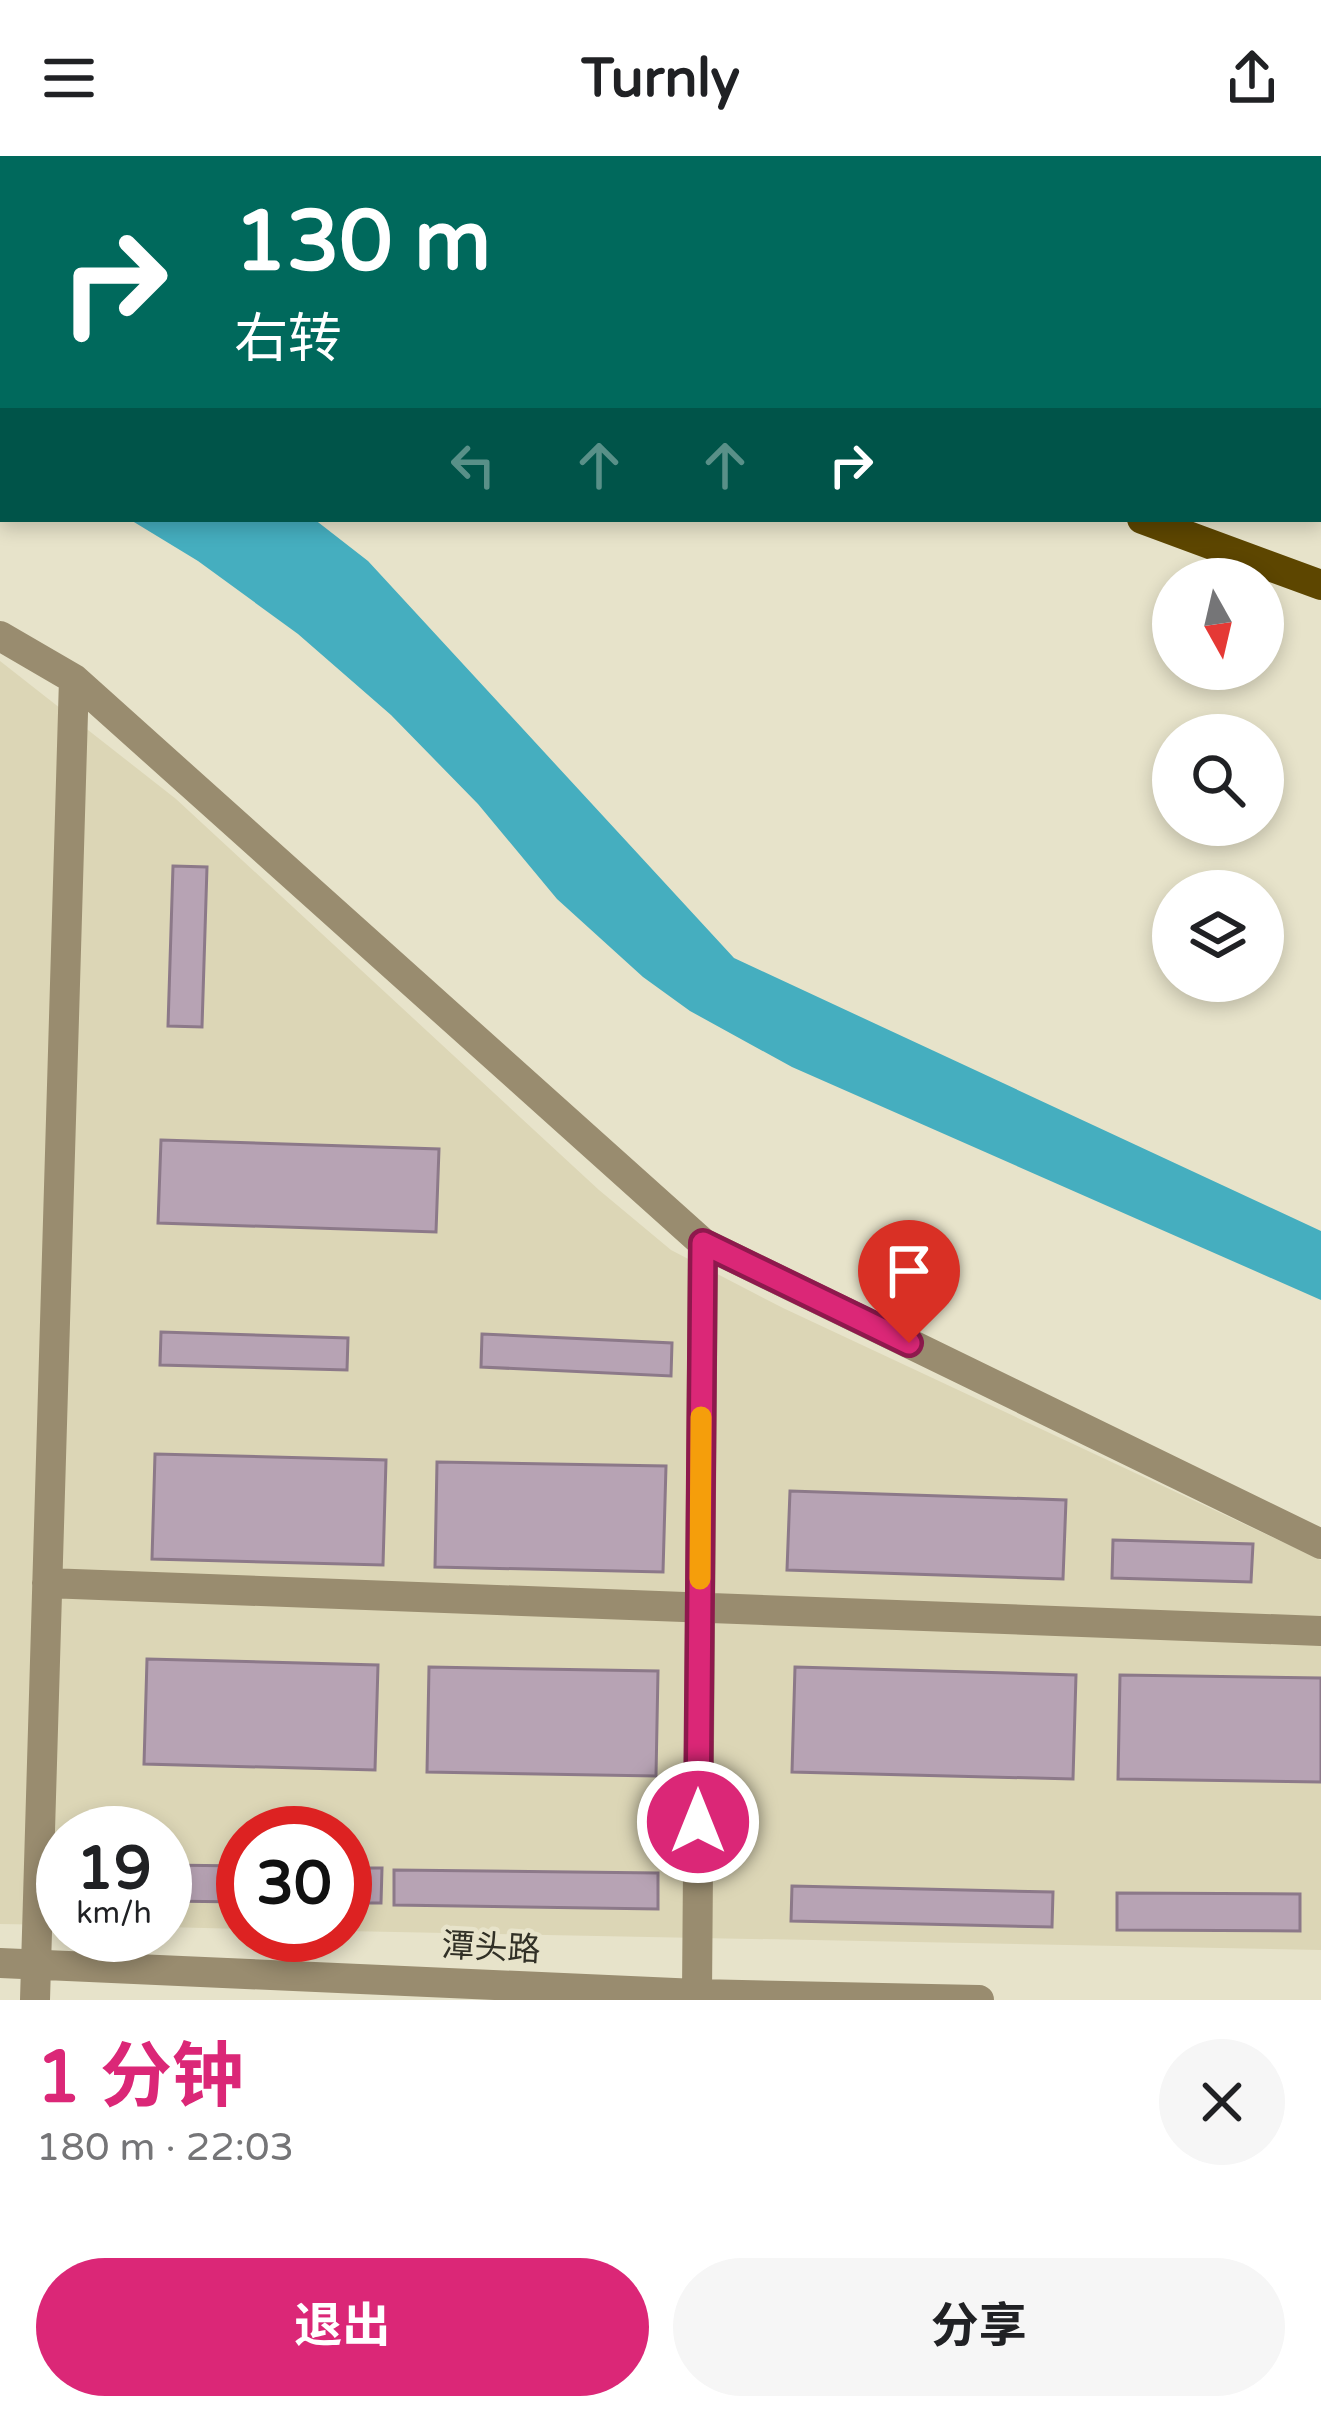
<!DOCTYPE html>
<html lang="zh">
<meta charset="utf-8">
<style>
:root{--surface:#fff;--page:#f6f6f6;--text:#202124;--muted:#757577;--accent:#db2777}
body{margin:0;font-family:"Varela Round","Noto Sans SC",sans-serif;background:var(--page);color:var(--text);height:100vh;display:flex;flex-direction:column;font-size:45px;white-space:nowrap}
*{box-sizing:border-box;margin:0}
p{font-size:39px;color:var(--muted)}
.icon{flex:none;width:66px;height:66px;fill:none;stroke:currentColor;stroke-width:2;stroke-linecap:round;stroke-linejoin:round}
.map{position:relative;height:1844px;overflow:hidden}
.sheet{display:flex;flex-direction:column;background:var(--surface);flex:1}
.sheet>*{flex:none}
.hud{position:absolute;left:0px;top:0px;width:1323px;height:366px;box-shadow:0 6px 18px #0003;background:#00695c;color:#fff;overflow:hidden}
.needle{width:78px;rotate:172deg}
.fabs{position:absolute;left:1152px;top:402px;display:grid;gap:24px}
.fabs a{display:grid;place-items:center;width:132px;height:132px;border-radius:50%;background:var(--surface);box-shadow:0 6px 18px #0003;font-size:60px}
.speed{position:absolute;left:36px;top:1650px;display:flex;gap:24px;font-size:60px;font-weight:700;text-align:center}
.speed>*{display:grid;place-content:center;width:156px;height:156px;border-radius:50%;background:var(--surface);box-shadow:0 6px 18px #0003;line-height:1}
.speed small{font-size:30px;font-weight:400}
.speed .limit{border:18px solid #d22;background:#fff;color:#111}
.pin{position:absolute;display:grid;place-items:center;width:102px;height:102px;color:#fff;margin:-123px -51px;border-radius:50% 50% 50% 0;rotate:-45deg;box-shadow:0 0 12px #0007}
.pin .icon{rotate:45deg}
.me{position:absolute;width:132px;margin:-66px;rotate:0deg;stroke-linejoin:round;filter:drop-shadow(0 0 9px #0008)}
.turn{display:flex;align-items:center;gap:42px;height:252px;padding:0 36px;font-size:54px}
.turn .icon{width:156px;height:156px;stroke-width:2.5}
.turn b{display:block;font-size:84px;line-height:102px}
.lanes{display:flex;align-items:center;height:114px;padding:0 36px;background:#0003;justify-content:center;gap:60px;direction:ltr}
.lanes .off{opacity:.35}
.round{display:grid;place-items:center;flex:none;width:126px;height:126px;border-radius:63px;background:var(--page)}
.head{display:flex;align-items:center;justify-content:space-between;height:204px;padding:0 36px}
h1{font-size:72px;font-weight:700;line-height:90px;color:var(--accent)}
.primary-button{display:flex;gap:24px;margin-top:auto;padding:24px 36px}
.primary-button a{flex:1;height:138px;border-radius:72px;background:var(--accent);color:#fff;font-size:48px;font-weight:700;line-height:138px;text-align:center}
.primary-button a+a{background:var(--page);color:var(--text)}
header{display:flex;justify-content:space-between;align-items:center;height:156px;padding:0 36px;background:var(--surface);font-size:54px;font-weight:700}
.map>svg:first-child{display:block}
.built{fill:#dcd6b6}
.water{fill:#45aebf}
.building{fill:#b7a3b4;stroke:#8c7989;stroke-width:3}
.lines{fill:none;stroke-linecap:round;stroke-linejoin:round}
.minor{stroke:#998c6f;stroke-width:30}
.major{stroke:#5d4600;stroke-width:30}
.highway{stroke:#403008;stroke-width:36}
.route-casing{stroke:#8e194d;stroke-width:30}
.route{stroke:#db2777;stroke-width:21}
.slow{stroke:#f59e0b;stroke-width:21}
.labels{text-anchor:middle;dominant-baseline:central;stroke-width:9;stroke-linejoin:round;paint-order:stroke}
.street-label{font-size:33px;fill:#313026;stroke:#e7e3ca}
</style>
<header><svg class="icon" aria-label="menu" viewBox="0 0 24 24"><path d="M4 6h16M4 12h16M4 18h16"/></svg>Turnly<svg class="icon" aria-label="share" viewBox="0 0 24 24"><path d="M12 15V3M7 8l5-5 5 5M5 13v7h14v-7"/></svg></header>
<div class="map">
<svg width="1321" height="1844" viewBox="0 0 1321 1844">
<rect width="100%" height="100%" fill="#e7e3ca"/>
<path class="built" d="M 0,505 L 176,643 L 599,1034 L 671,1094 L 783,1152 L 1321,1404 L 1321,1794 L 345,1775 L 345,1677 L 243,1677 L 243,1773 L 165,1771 L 165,1677 L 63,1677 L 63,1769 L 0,1768 Z"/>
<path class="water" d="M 129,363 L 314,363 L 368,405 L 734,802 L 1321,1075 L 1321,1144 L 792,911 L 690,855 L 643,821 L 557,743 L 478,648 L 391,559 L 298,478 L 198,405 Z"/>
<path class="building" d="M 173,710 L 207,711 L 202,871 L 168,870 Z
M 161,984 L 439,993 L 436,1076 L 158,1067 Z
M 161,1176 L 348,1182 L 347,1214 L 160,1209 Z
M 482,1178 L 672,1187 L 671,1220 L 481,1211 Z
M 155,1298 L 386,1304 L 383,1409 L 152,1403 Z
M 437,1306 L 666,1310 L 663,1416 L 435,1411 Z
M 790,1335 L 1066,1344 L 1063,1423 L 787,1414 Z
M 1113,1384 L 1253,1388 L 1251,1426 L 1112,1422 Z
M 147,1503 L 378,1509 L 375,1614 L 144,1608 Z
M 429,1511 L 658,1515 L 656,1620 L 427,1616 Z
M 795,1511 L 1076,1519 L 1073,1623 L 792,1616 Z
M 1120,1519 L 1321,1522 L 1321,1626 L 1118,1623 Z
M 165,1709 L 243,1710 L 243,1746 L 165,1745 Z
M 345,1712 L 382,1712 L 381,1747 L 345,1747 Z
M 394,1714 L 658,1717 L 658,1753 L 394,1749 Z
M 792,1730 L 1053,1736 L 1052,1771 L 791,1765 Z
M 1117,1737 L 1300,1738 L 1300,1775 L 1117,1774 Z"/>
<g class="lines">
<path class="minor" d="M 745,0 L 745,3
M 848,0 L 848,3
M 0,46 L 3,47
M 0,480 L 74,523 L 703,1087 L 1321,1388
M 47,1427 L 1321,1475
M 0,1807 L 697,1838 L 979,1844
M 697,1838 L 703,1087
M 35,1844 L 74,523"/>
<path class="major" d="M 440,0 L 445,3
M 587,0 L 591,3
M 1320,350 L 1321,351
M 1142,363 L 1321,429"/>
<path class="highway" d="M 502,0 L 510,3
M 698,0 L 706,3
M 1320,233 L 1321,234
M 1320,302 L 1321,303"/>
</g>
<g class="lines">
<defs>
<path id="route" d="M 698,1666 L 703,1087 L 909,1187"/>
</defs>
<use href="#route" class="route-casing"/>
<use href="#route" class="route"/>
<path class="slow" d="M 700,1423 L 701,1261"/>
</g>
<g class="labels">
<g class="street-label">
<text transform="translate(491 1792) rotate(3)">潭头路</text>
</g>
</g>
</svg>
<div class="fabs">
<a><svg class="needle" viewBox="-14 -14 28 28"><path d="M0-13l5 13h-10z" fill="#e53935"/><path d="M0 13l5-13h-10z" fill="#757577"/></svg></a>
<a><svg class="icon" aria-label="search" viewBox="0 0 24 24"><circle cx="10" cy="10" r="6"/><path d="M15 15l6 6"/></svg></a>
<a><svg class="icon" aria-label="layers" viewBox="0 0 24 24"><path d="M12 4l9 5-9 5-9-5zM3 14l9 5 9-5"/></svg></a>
</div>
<div class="speed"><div>19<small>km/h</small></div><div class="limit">30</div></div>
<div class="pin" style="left:909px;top:1187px;background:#d93025"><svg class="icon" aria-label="arrive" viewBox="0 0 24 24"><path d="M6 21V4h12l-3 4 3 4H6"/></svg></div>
<svg class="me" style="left:698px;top:1666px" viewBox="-20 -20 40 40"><circle r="17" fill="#db2777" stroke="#fff" stroke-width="3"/><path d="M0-11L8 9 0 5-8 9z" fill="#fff"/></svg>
<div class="hud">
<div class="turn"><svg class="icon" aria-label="right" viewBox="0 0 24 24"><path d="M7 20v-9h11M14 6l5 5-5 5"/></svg><div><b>130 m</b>右转</div></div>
<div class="lanes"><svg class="icon off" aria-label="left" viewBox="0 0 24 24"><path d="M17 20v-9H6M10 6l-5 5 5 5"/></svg><svg class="icon off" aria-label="ahead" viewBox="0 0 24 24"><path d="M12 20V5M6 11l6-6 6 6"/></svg><svg class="icon off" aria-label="ahead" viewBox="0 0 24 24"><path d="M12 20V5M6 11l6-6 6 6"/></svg><svg class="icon" aria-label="right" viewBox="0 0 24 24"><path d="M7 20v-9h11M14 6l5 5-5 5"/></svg></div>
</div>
</div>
<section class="sheet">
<div class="head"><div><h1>1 分钟</h1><p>180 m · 22:03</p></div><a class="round"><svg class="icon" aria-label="close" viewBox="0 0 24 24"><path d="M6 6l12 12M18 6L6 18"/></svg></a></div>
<div class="primary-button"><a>退出</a><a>分享</a></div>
</section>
